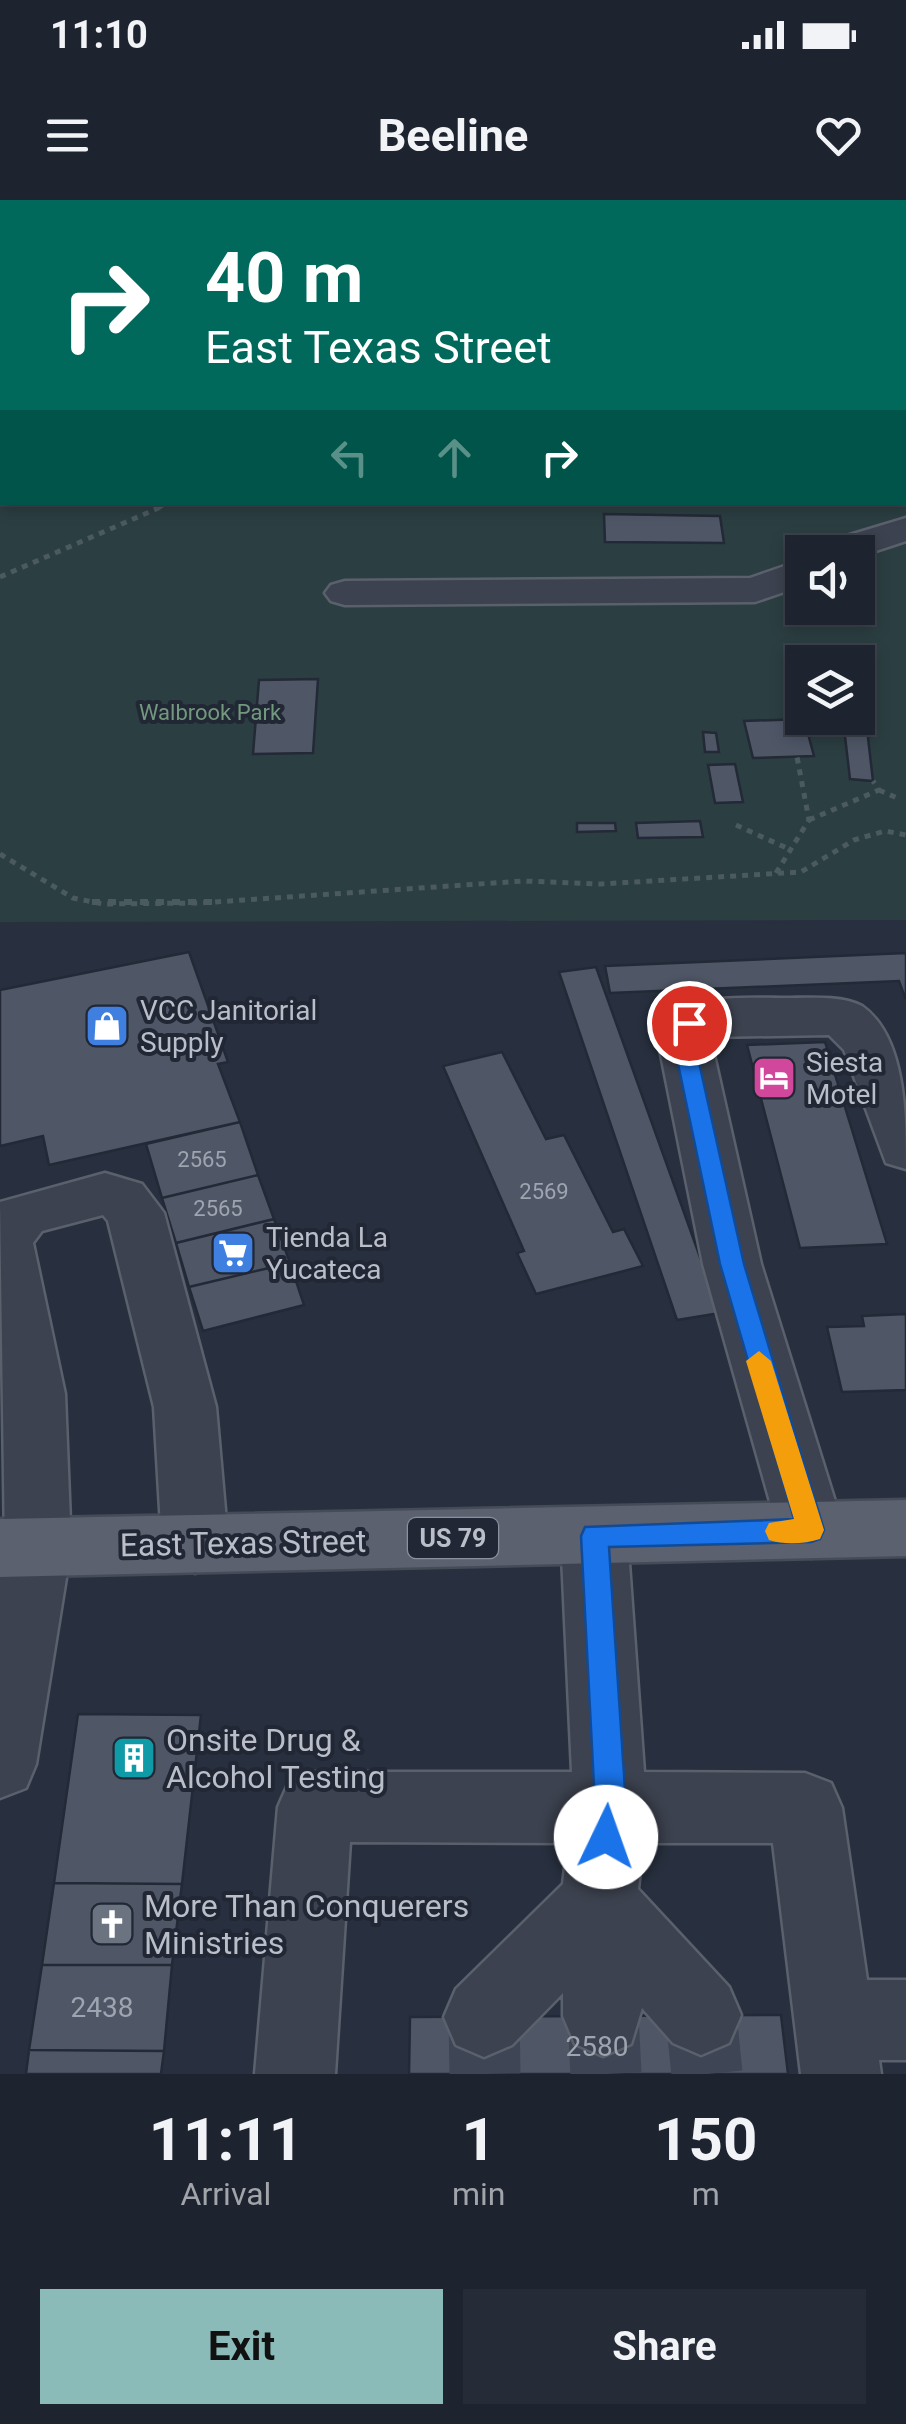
<!DOCTYPE html>
<style>
:root{--surface:#1e242f;--page:#262c37;--text:#f1f3f6;--muted:#a1a4aa;--line:#3c414b;--accent:#8bbbb9}
body{margin:0;font-family:Roboto,sans-serif;background:var(--page);color:var(--text);height:100vh;display:flex;flex-direction:column;font-size:38px;white-space:nowrap}
*{box-sizing:border-box;margin:0}
p{font-size:32px;color:var(--muted)}
.icon{flex:none;width:55px;height:55px;fill:none;stroke:currentColor;stroke-width:2;stroke-linecap:round;stroke-linejoin:round}
.map{position:relative;height:1874px;overflow:hidden}
.details{display:flex;flex-direction:column;background:var(--surface);flex:1}
.details>*{flex:none}
.top-card{position:absolute;left:0px;top:0px;width:908px;height:305px;box-shadow:0 5px 15px #0003,0 0 0 2px var(--line);background:#00695c;color:#fff;overflow:hidden}
.buttons{position:absolute;left:785px;top:335px;display:grid;gap:20px}
.buttons a{display:grid;place-items:center;width:90px;height:90px;border-radius:0px;background:var(--surface);box-shadow:0 5px 15px #0003,0 0 0 2px var(--line);font-size:50px}
.pin{position:absolute;display:grid;place-items:center;width:85px;height:85px;color:#fff;margin:-42px;border:5px solid #fff;border-radius:50%;box-shadow:0 2px 10px #0007}
.me{position:absolute;width:110px;margin:-55px;rotate:3deg;stroke-linejoin:round;filter:drop-shadow(0 0 8px #0008)}
.turn{display:flex;align-items:center;gap:35px;height:210px;padding:0 40px;font-size:45px}
.turn .icon{width:130px;height:130px;stroke-width:2.5}
.turn b{display:block;font-size:70px;line-height:85px}
.lanes{display:flex;align-items:center;height:95px;padding:0 40px;background:#0003;justify-content:center;gap:50px;direction:ltr}
.lanes .off{opacity:.35}
.eta{display:flex;justify-content:space-evenly;align-items:center;height:170px;text-align:center}
.eta b{font-size:60px;font-weight:700;line-height:70px}
.button{display:flex;gap:20px;margin-top:auto;padding:20px 40px}
.button a{flex:1;height:115px;border-radius:0px;background:var(--accent);color:#111;font-size:40px;font-weight:700;line-height:115px;text-align:center}
.button a+a{background:var(--page);color:var(--text)}
.status{display:flex;justify-content:space-between;align-items:center;height:70px;padding:0 50px;background:var(--surface);direction:ltr}
.status svg{height:28px;fill:currentColor}
header{display:flex;justify-content:space-between;align-items:center;height:130px;padding:0 40px;background:var(--surface);font-size:45px;font-weight:700}
.map>svg:first-child{display:block}
.green{fill:#2b3e41;fill-rule:evenodd}
.building{fill:#4f5767;stroke:#232936;stroke-width:2.5}
.lines{fill:none;stroke-linecap:round;stroke-linejoin:round}
.minor-tunnel{stroke:#3e4554;stroke-width:71;stroke-dasharray:71 35;stroke-linecap:butt}
.minor-casing{stroke:#5a606c;stroke-width:5}
.major-casing{stroke:#464b58;stroke-width:5}
.path-far2{stroke:#4b5a5f;stroke-width:4;stroke-dasharray:5 5;stroke-linecap:butt}
.path-far1{stroke:#4b5a5f;stroke-width:5;stroke-dasharray:6 6;stroke-linecap:butt}
.path{stroke:#4b5a5f;stroke-width:6;stroke-dasharray:8 8;stroke-linecap:butt}
.minor{fill:#3c424f;fill-rule:evenodd}
.major{fill:#5b616f;fill-rule:evenodd}
.route{fill:#1a73e8;stroke:#114b97;stroke-width:2.5}
.slow{fill:#f59e0b}
.labels{text-anchor:middle;dominant-baseline:central;stroke-width:8;stroke-linejoin:round;paint-order:stroke}
.far-park-label{font-size:22px;fill:#72987e;stroke:#212734}
.number-label{font-size:22px;fill:#9ea4b0}
.shield{fill:#212734;stroke:#8b919c;stroke-width:2.5}
.shield-label{font-size:25px;font-weight:bold;fill:#b9bec9}
.poi-label{font-size:28px;fill:#b9bec9;stroke:#212734;text-anchor:start}
.near-number-label{font-size:28px;fill:#9ea4b0}
.near-street-label{font-size:32px;fill:#b9bec9;stroke:#212734}
.near-poi-label{font-size:32px;fill:#b9bec9;stroke:#212734;text-anchor:start}
</style>
<div class="status"><b>11:10</b><svg viewBox="0 0 49 12"><path d="M0 12V9h3v3zM5 12V6h3v6zM10 12V3h3v9zM15 12V0h3v12zM26 1h20v11H26zM47 4h2v5h-2z"/></svg></div>
<header><svg class="icon" aria-label="menu" viewBox="0 0 24 24"><path d="M4 6h16M4 12h16M4 18h16"/></svg>Beeline<svg class="icon" aria-label="heart" viewBox="0 0 24 24"><path d="M12 20l-8-8c-3-5 5-10 8-4 3-6 11-1 8 4z"/></svg></header>
<div class="map">
<svg width="906" height="1874" viewBox="0 0 906 1874">
<rect width="100%" height="100%" fill="#28303f"/>
<path class="green" d="M 0,0 L 906,0 L 906,720 L 0,722 ZM 2,2 L 905,2 L 905,302 L 2,302 ZM 802,352 L 858,352 L 858,408 L 802,408 ZM 802,462 L 858,462 L 858,518 L 802,518 Z"/>
<path class="building" d="M 604,314 L 720,316 L 724,343 L 605,342 Z
M 318,479 L 313,553 L 253,554 L 259,480 Z
M 804,519 L 814,556 L 753,558 L 744,521 Z
M 844,528 L 867,529 L 873,581 L 850,579 Z
M 703,532 L 716,533 L 719,552 L 705,552 Z
M 735,564 L 743,602 L 715,603 L 708,565 Z
M 700,621 L 703,637 L 638,638 L 636,623 Z
M 577,623 L 615,623 L 616,631 L 577,632 Z
M 189,752 L 228,862 L 218,864 L 240,922 L 49,965 L 43,936 L 0,946 L 0,790 Z
M 906,753 L 906,800 L 899,781 L 610,793 L 605,766 Z
M 596,767 L 720,1113 L 677,1120 L 559,772 Z
M 825,842 L 887,1044 L 800,1048 L 747,845 Z
M 502,852 L 546,939 L 564,935 L 613,1032 L 624,1029 L 643,1066 L 536,1094 L 517,1053 L 524,1051 L 443,866 Z
M 240,922 L 258,975 L 162,998 L 146,944 Z
M 258,975 L 274,1019 L 176,1043 L 162,998 Z
M 274,1019 L 290,1063 L 189,1087 L 176,1043 Z
M 290,1063 L 304,1105 L 203,1131 L 189,1087 Z
M 906,1114 L 906,1190 L 842,1192 L 827,1127 L 864,1126 L 862,1116 Z
M 78,1514 L 201,1515 L 182,1684 L 54,1683 Z
M 54,1683 L 182,1684 L 172,1765 L 42,1765 Z
M 42,1765 L 172,1765 L 164,1851 L 29,1850 Z
M 781,1815 L 788,1874 L 409,1874 L 410,1817 Z
M 29,1850 L 164,1851 L 161,1874 L 26,1874 Z"/>
<g class="lines">
<path class="minor-tunnel" d="M 701,1815 L 707,1874
M 603,1816 L 606,1874
M 484,1817 L 485,1874"/>
<defs>
<path id="minor" d="M 906,318 L 906,341 L 858,357 L 858,352 L 815,352 L 820,344 Z
M 802,360 L 802,386 L 755,402 L 345,405 L 331,401 L 325,393 L 331,385 L 345,381 L 750,378 Z
M 785,798 C 808,798 841,795 862,806 C 906,837 906,916 906,969 L 886,963 L 844,850 L 829,835 L 710,837 L 761,1064 L 844,1330 L 834,1350 L 811,1358 L 788,1350 L 778,1330 L 703,1064 L 656,830 C 679,792 746,798 785,798 Z
M 105,973 L 142,984 L 164,1013 L 216,1207 L 228,1344 L 218,1364 L 195,1373 L 172,1364 L 162,1344 L 154,1207 L 108,1021 L 103,1015 L 42,1031 L 33,1043 L 65,1194 L 71,1347 L 36,1564 L 26,1588 L 0,1598 L 0,1373 L 5,1347 L 0,1002 Z
M 594,1307 L 617,1315 L 627,1335 L 644,1572 L 805,1573 L 831,1583 L 842,1608 L 867,1780 L 906,1780 L 906,1860 L 879,1860 L 881,1874 L 801,1874 L 773,1643 L 643,1643 L 638,1689 L 729,1787 L 741,1815 L 729,1843 L 701,1855 L 673,1843 L 642,1808 L 631,1844 L 603,1856 L 575,1844 L 563,1816 L 563,1793 L 512,1845 L 484,1857 L 456,1845 L 444,1817 L 456,1789 L 563,1684 L 568,1643 L 350,1642 L 335,1874 L 255,1874 L 278,1607 L 289,1582 L 315,1572 L 572,1572 L 561,1335 L 571,1315 Z"/>
<path id="major" d="M 906,1300 L 906,1356 L 0,1377 L 0,1319 Z"/>
</defs>
<use href="#minor" class="minor-casing"/>
<use href="#major" class="major-casing"/>
<path class="path-far2" d="M 367,0 L 408,2
M 215,2 L 245,0
M 158,308 L 172,302"/>
<path class="path-far1" d="M 0,377 L 163,306
M 879,590 L 897,598
M 809,620 L 879,590 L 873,581
M 736,625 L 791,650
M 0,654 L 73,698 L 103,704 L 200,703 L 523,681 L 601,684 L 801,672 L 854,640 L 885,631 L 906,635
M 776,673 L 809,620 L 797,557"/>
<path class="path" d="M 92,702 L 217,702"/>
<use href="#minor" class="minor"/>
<use href="#major" class="major"/>
</g>
<path class="route" d="M 689,815 L 699,823 L 694,840 L 744,1064 L 824,1330 L 820,1339 L 811,1342 L 609,1347 L 626,1605 L 617,1648 L 606,1652 L 596,1648 L 591,1637 L 595,1605 L 581,1336 L 585,1327 L 794,1319 L 720,1064 L 673,840 L 675,825 Z"/>
<path class="slow" d="M 759,1151 L 771,1161 L 824,1330 L 820,1339 C 805,1344 784,1345 769,1340 L 765,1331 L 769,1323 L 794,1319 L 746,1161 Z"/>
<defs>
<symbol id="shop-square" viewBox="-11 -11 22 22"><rect x="-9" y="-9" width="18" height="18" rx="4" fill="#3f7fe0" stroke="#212734"/><path d="M-5-2.5h2.3a2.7 3.5 0 0 1 5.4 0H5L5.5 6h-11ZM-1.5-2.5h3a1.5 2.3 0 0 0-3 0Z" fill="#fff"/></symbol>
<symbol id="hotel-square" viewBox="-11 -11 22 22"><rect x="-9" y="-9" width="18" height="18" rx="4" fill="#d1479c" stroke="#212734"/><path d="M-6-4.5h1.5V1H6V5H4.5V3h-9V5H-6ZM-4 0a1.8 1.8 0 1 1 3.6 0ZM.5 0V-2.5h3Q6-2.5 6 0Z" fill="#fff"/></symbol>
<symbol id="supermarket-square" viewBox="-11 -11 22 22"><rect x="-9" y="-9" width="18" height="18" rx="4" fill="#3f7fe0" stroke="#212734"/><path d="M-6-5.5h2.5l.6 2H6L4.5 2H-2.5L-4.4-4H-6ZM-1.5 3.2a1.3 1.3 0 1 0 .1 0ZM3 3.2a1.3 1.3 0 1 0 .1 0Z" fill="#fff"/></symbol>
<symbol id="building-square" viewBox="-11 -11 22 22"><rect x="-9" y="-9" width="18" height="18" rx="4" fill="#0f9aa8" stroke="#212734"/><path d="M-4-6H4V6H1V3H-1V6H-4ZM-2.5-4.3h1.7v1.8h-1.7ZM.8-4.3h1.7v1.8H.8ZM-2.5-1h1.7V.8h-1.7ZM.8-1h1.7V.8H.8Z" fill="#fff"/></symbol>
<symbol id="church-square" viewBox="-11 -11 22 22"><rect x="-9" y="-9" width="18" height="18" rx="4" fill="#6b7280" stroke="#212734"/><path d="M-1.2-6h2.4v3.5h3.3v2.4h-3.3V6h-2.4V-.1h-3.3v-2.4h3.3Z" fill="#fff"/></symbol>
</defs>
<g fill-rule="evenodd">
<use href="#shop-square" x="82" y="801" width="50" height="50"/>
<use href="#hotel-square" x="749" y="853" width="50" height="50"/>
<use href="#supermarket-square" x="208" y="1028" width="50" height="50"/>
<use href="#building-square" x="109" y="1533" width="50" height="50"/>
<use href="#church-square" x="87" y="1699" width="50" height="50"/>
</g>
<g class="labels">
<g class="far-park-label">
<text x="210" y="512">Walbrook Park</text>
</g>
<g class="number-label">
<text x="202" y="959">2565</text>
<text x="544" y="991">2569</text>
<text x="218" y="1008">2565</text>
</g>
<rect class="shield" x="408" y="1318" width="90" height="40" rx="8"/>
<g class="shield-label">
<text x="453" y="1338">US 79</text>
</g>
<g class="poi-label">
<text x="140" y="810">VCC Janitorial<tspan x="140" dy="32">Supply</tspan></text>
<text x="806" y="862">Siesta<tspan x="806" dy="32">Motel</tspan></text>
<text x="266" y="1037">Tienda La<tspan x="266" dy="32">Yucateca</tspan></text>
</g>
<g class="near-number-label">
<text x="102" y="1807">2438</text>
<text x="597" y="1846">2580</text>
</g>
<g class="near-street-label">
<text transform="translate(243 1343) rotate(-1)">East Texas Street</text>
</g>
<g class="near-poi-label">
<text x="166" y="1540">Onsite Drug &amp;<tspan x="166" dy="37">Alcohol Testing</tspan></text>
<text x="144" y="1706">More Than Conquerers<tspan x="144" dy="37">Ministries</tspan></text>
</g>
</g>
</svg>
<div class="buttons">
<a><svg class="icon" aria-label="sound" viewBox="0 0 24 24"><path d="M4 9h4l5-4v14l-5-4H4zM17 9q2 3 0 6"/></svg></a>
<a><svg class="icon" aria-label="layers" viewBox="0 0 24 24"><path d="M12 4l9 5-9 5-9-5zM3 14l9 5 9-5"/></svg></a>
</div>
<div class="pin" style="left:689px;top:823px;background:#d93025"><svg class="icon" aria-label="arrive" viewBox="0 0 24 24"><path d="M6 21V4h12l-3 4 3 4H6"/></svg></div>
<svg class="me" style="left:606px;top:1637px" viewBox="-20 -20 40 40"><circle r="19" fill="#fff"/><path d="M0-13L10 11 0 6-10 11z" fill="#1a73e8"/></svg>
<div class="top-card">
<div class="turn"><svg class="icon" aria-label="right" viewBox="0 0 24 24"><path d="M7 20v-9h11M14 6l5 5-5 5"/></svg><div><b>40 m</b>East Texas Street</div></div>
<div class="lanes"><svg class="icon off" aria-label="left" viewBox="0 0 24 24"><path d="M17 20v-9H6M10 6l-5 5 5 5"/></svg><svg class="icon off" aria-label="ahead" viewBox="0 0 24 24"><path d="M12 20V5M6 11l6-6 6 6"/></svg><svg class="icon" aria-label="right" viewBox="0 0 24 24"><path d="M7 20v-9h11M14 6l5 5-5 5"/></svg></div>
</div>
</div>
<section class="details">
<div class="eta">
<div><b>11:11</b><p>Arrival</p></div>
<div><b>1</b><p>min</p></div>
<div><b>150</b><p>m</p></div>
</div>
<div class="button"><a>Exit</a><a>Share</a></div>
</section>
